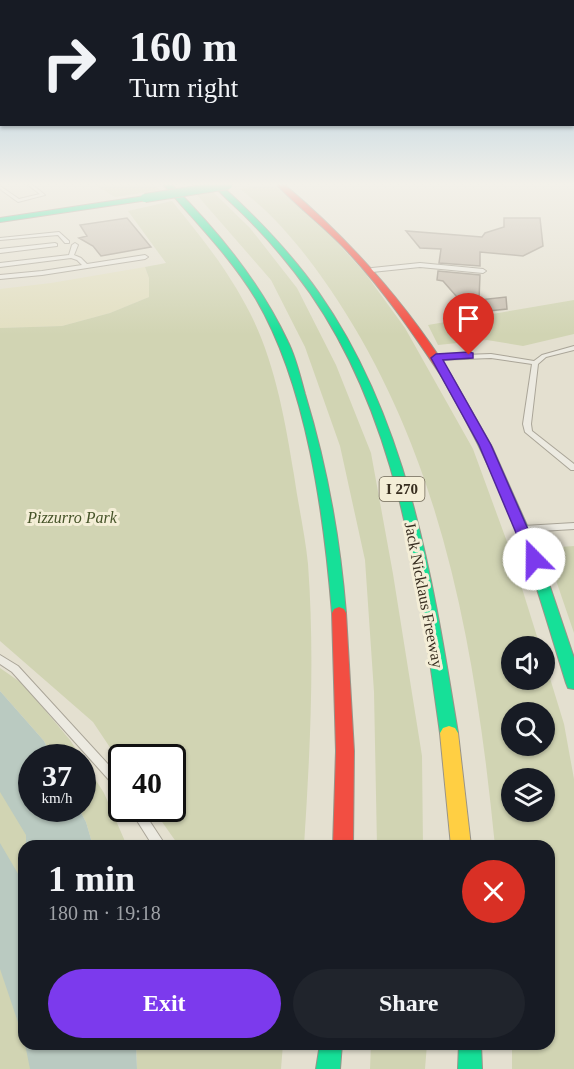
<!DOCTYPE html>
<meta charset="utf-8">
<style>
:root{--surface:#171b24;--page:#20242c;--text:#f1f3f6;--muted:#9ea1a6;--accent:#7c3aed}
body{margin:0;font-family:Georgia,serif;background:var(--page);color:var(--text);height:100vh;display:flex;flex-direction:column;font-size:22px;white-space:nowrap}
*{box-sizing:border-box;margin:0}
p{font-size:20px;color:var(--muted)}
.icon{flex:none;width:33px;height:33px;fill:none;stroke:currentColor;stroke-width:2;stroke-linecap:round;stroke-linejoin:round}
.map{position:relative;flex:1;overflow:hidden}
.side{position:absolute;left:18px;top:840px;width:537px;height:210px;display:flex;flex-direction:column;background:var(--surface);border-radius:18px;box-shadow:0 2px 4px #0004}
.side>*{flex:none}
.top-card{position:absolute;left:0px;top:0px;width:574px;height:126px;box-shadow:0 2px 4px #0004;background:#171b24;color:var(--text);overflow:hidden}
.buttons{position:absolute;left:501px;top:636px;display:grid;gap:12px}
.buttons a{display:grid;place-items:center;width:54px;height:54px;border-radius:50%;background:var(--surface);box-shadow:0 2px 4px #0004;font-size:30px}
.speed{position:absolute;left:18px;top:744px;display:flex;gap:12px;font-size:30px;font-weight:700;text-align:center}
.speed>*{display:grid;place-content:center;width:78px;height:78px;border-radius:50%;background:var(--surface);box-shadow:0 2px 4px #0004;line-height:1}
.speed small{font-size:15px;font-weight:400}
.speed .limit{border:3px solid #111;border-radius:9px;background:#fff;color:#111}
.pin{position:absolute;display:grid;place-items:center;width:51px;height:51px;color:#fff;margin:-62px -26px;border-radius:50% 50% 50% 0;rotate:-45deg;box-shadow:0 0 6px #0007}
.pin .icon{rotate:45deg}
.me{position:absolute;width:66px;margin:-33px;rotate:338deg;stroke-linejoin:round;filter:drop-shadow(0 0 4px #0008)}
.turn{display:flex;align-items:center;gap:21px;height:126px;padding:0 30px;font-size:27px}
.turn .icon{width:78px;height:78px;stroke-width:2.5}
.turn b{display:block;font-size:42px;line-height:51px}
.round{display:grid;place-items:center;flex:none;width:63px;height:63px;border-radius:32px;background:var(--page)}
.head{display:flex;align-items:center;justify-content:space-between;height:102px;padding:0 30px}
h1{font-size:36px;font-weight:700;line-height:45px}
.cta{display:flex;gap:12px;margin-top:auto;padding:12px 30px}
.cta a{flex:1;height:69px;border-radius:36px;background:var(--accent);color:#fff;font-size:24px;font-weight:700;line-height:69px;text-align:center}
.cta a+a{background:var(--page);color:var(--text)}
.map>svg:first-child{display:block}
.farmland{fill:#e2dfc1}
.green{fill:#d1d4b3;fill-rule:evenodd}
.water{fill:#bacac1}
.building{fill:#c8bfb1;stroke:#a49c8f;stroke-width:1.5}
.lines{fill:none;stroke-linecap:round;stroke-linejoin:round}
.lane-casing{stroke:#aaa598;stroke-width:2}
.fast-casing{stroke:#999488;stroke-width:2}
.slow-casing{stroke:#999488;stroke-width:2}
.jam-casing{stroke:#999488;stroke-width:2}
.lane{fill:#eceae1;fill-rule:evenodd}
.fast{fill:#16e098;fill-rule:evenodd}
.slow{fill:#ffcf43;fill-rule:evenodd}
.jam{fill:#f24e42;fill-rule:evenodd}
.fast-bridge-casing{stroke:#999488;stroke-width:10;stroke-linecap:butt}
.fast-bridge{stroke:#16e098;stroke-width:8}
.route{fill:#7c3aed;stroke:#51269a;stroke-width:1.5}
.labels{text-anchor:middle;dominant-baseline:central;stroke-width:6;stroke-linejoin:round;paint-order:stroke}
.shield{fill:#f4eed7;stroke:#706857;stroke-width:1.5}
.shield-label{font-size:15px;font-weight:bold;fill:#382e20}
.park-label{font-size:16px;font-style:italic;fill:#455328;stroke:#f4eed7}
.street-label{font-size:16px;fill:#382e20;stroke:#f4eed7}
</style>
<div class="map">
<svg width="574" height="1069" viewBox="0 0 574 1069">
<rect width="100%" height="100%" fill="#e4e0d0"/>
<path class="farmland" d="M 145,267 L 149,278 L 149,297 L 110,313 L 62,326 L 0,328 L 0,289 L 51,283 Z"/>
<path class="green" d="M 95,185 L 154,185 L 160,190 L 115,197 Z
M 206,185 L 250,228 L 297,288 L 336,365 L 371,453 L 393,574 L 422,756 L 423,846 L 377,846 L 374,692 L 365,560 L 340,446 L 305,347 L 271,280 L 197,195 Z
M 265,185 L 277,188 L 325,229 L 365,273 L 405,328 L 473,449 L 510,550 L 540,646 L 512,646 L 512,680 L 544,680 L 545,662 L 564,724 L 574,779 L 574,1069 L 512,1069 L 512,1044 L 549,1044 L 549,846 L 495,846 C 476,655 445,465 338,301 C 311,260 280,219 240,189 ZM 512,712 L 544,712 L 544,746 L 512,746 ZM 512,778 L 544,778 L 544,812 L 512,812 Z
M 172,201 C 202,238 228,270 250,313 C 275,362 285,420 294,475 C 298,504 305,534 308,564 C 315,659 310,752 304,846 L 179,846 L 153,809 L 172,808 L 172,758 L 122,758 L 121,764 L 93,722 L 0,641 L 0,328 L 62,326 L 110,313 L 149,297 L 149,278 L 145,267 L 166,263 L 128,211 Z
M 574,300 L 574,334 L 523,346 L 487,340 L 438,345 L 428,325 Z
M 574,546 L 574,633 L 545,548 Z
M 0,668 L 23,684 L 70,740 L 81,757 L 52,757 L 44,741 L 0,691 Z
M 83,760 L 104,793 L 127,846 L 93,846 L 86,822 L 79,809 L 82,808 Z
M 0,777 L 37,846 L 24,846 L 24,1044 L 30,1044 L 34,1069 L 0,1069 Z
M 136,1044 L 283,1044 L 281,1069 L 137,1069 Z
M 371,1044 L 427,1044 L 425,1069 L 370,1069 Z"/>
<path class="water" d="M 0,691 L 44,741 L 52,757 L 32,758 L 32,808 L 79,809 L 86,822 L 93,846 L 26,846 L 26,835 L 0,792 Z
M 0,843 L 24,884 L 24,1040 L 0,969 Z
M 25,1044 L 136,1044 L 137,1069 L 30,1069 Z"/>
<path class="building" d="M 127,218 L 151,247 L 101,256 L 93,246 L 79,238 L 87,236 L 80,225 Z
M 504,218 L 540,218 L 543,246 L 523,256 L 480,252 L 480,266 L 439,263 L 441,249 L 420,248 L 406,231 L 482,237 L 485,233 L 504,227 Z
M 438,271 L 480,275 L 479,300 L 506,297 L 507,309 L 479,312 L 478,321 L 443,281 L 437,280 Z"/>
<g class="lines">
<defs>
<path id="lane" d="M 28,185 L 33,185 L 45,195 L 18,202 L 0,189 L 0,186 L 19,199 L 40,194 Z
M 59,232 L 69,241 L 69,243 L 65,243 L 58,235 L 0,240 L 0,238 Z
M 55,243 L 57,244 L 57,246 L 0,253 L 0,249 Z
M 75,243 L 78,245 L 74,255 L 81,258 L 87,264 L 145,255 L 148,257 L 145,259 L 42,275 L 0,279 L 0,275 L 42,271 L 82,265 L 77,260 L 71,258 L 0,267 L 0,263 L 69,255 L 72,245 Z
M 420,263 L 483,269 L 486,271 L 483,273 L 420,267 L 372,272 L 369,270 L 372,268 Z
M 574,346 L 574,350 L 546,357 L 538,364 L 531,424 L 532,431 L 574,464 L 574,470 L 571,470 L 525,432 L 523,424 L 532,364 L 491,358 L 436,360 L 433,358 L 436,356 L 491,354 L 534,361 L 542,355 Z
M 574,523 L 574,529 L 524,532 L 520,529 L 524,526 Z
M 0,655 L 18,666 L 117,774 L 122,780 L 122,795 L 118,794 L 109,780 L 12,672 L 0,664 Z
M 129,808 L 141,808 L 166,846 L 153,846 Z"/>
<path id="fast" d="M 164,185 L 172,185 C 218,231 260,282 288,342 C 296,358 300,376 305,394 C 327,466 340,538 346,613 L 344,617 L 334,617 L 332,613 C 324,514 307,386 256,299 C 230,256 196,223 164,185 Z
M 213,185 L 221,185 C 257,218 291,253 319,293 C 409,422 433,581 458,733 L 455,738 L 449,740 L 443,738 L 440,733 C 419,583 399,421 310,293 C 291,266 269,240 246,217 C 235,206 223,196 213,185 Z
M 145,196 L 148,196 L 148,200 L 0,222 L 0,218 Z
M 446,372 L 451,375 L 492,447 L 537,548 L 574,658 L 574,689 L 568,688 L 566,683 C 552,638 539,592 523,548 C 501,488 473,431 441,375 Z
M 320,1044 L 342,1044 L 340,1069 L 316,1069 Z
M 459,1044 L 481,1044 L 482,1069 L 458,1069 Z"/>
<path id="slow" d="M 449,726 L 455,728 L 458,733 L 471,846 L 451,846 L 440,733 L 443,728 Z"/>
<path id="jam" d="M 277,185 L 285,185 C 351,241 405,302 451,375 L 450,377 L 442,377 C 413,333 384,291 348,252 C 326,228 299,208 277,185 Z
M 339,607 L 344,609 L 346,613 L 354,751 L 353,846 L 333,846 L 336,751 L 332,613 L 334,609 Z"/>
</defs>
<use href="#lane" class="lane-casing"/>
<use href="#fast" class="fast-casing"/>
<use href="#slow" class="slow-casing"/>
<use href="#jam" class="jam-casing"/>
<use href="#lane" class="lane"/>
<use href="#fast" class="fast"/>
<use href="#slow" class="slow"/>
<use href="#jam" class="jam"/>
<defs>
<path id="fast-bridge" d="M 145,198 L 228,185"/>
</defs>
<use href="#fast-bridge" class="fast-bridge-casing"/>
<use href="#fast-bridge" class="fast-bridge"/>
</g>
<linearGradient id="sky" x2="0" y2="1"><stop stop-color="#95bdd8"/><stop offset="0.55" stop-color="#f3f1ea"/><stop offset="1" stop-color="#f3f1ea" stop-opacity="0"/></linearGradient>
<rect width="574" height="335" fill="url(#sky)"/>
<path class="route" d="M 469,352 L 473,353 L 473,358 L 443,360 L 491,445 L 541,559 L 539,563 L 534,564 L 527,559 L 479,445 L 431,358 L 436,354 Z"/>
<g class="labels">
<rect class="shield" x="379.5" y="477" width="45" height="24" rx="4.5"/>
<g class="shield-label">
<text x="402" y="489">I 270</text>
</g>
<g class="park-label">
<text x="72" y="517">Pizzurro Park</text>
</g>
<g class="street-label">
<text transform="translate(424 595) rotate(79)">Jack Nicklaus Freeway</text>
</g>
</g>
</svg>
<div class="buttons">
<a><svg class="icon" aria-label="sound" viewBox="0 0 24 24"><path d="M4 9h4l5-4v14l-5-4H4zM17 9q2 3 0 6"/></svg></a>
<a><svg class="icon" aria-label="search" viewBox="0 0 24 24"><circle cx="10" cy="10" r="6"/><path d="M15 15l6 6"/></svg></a>
<a><svg class="icon" aria-label="layers" viewBox="0 0 24 24"><path d="M12 4l9 5-9 5-9-5zM3 14l9 5 9-5"/></svg></a>
</div>
<div class="speed"><div>37<small>km/h</small></div><div class="limit">40</div></div>
<div class="pin" style="left:469px;top:355px;background:#d93025"><svg class="icon" aria-label="arrive" viewBox="0 0 24 24"><path d="M6 21V4h12l-3 4 3 4H6"/></svg></div>
<svg class="me" style="left:534px;top:559px" viewBox="-20 -20 40 40"><circle r="19" fill="#fff"/><path d="M0-13L10 11 0 6-10 11z" fill="#7c3aed"/></svg>
<div class="top-card">
<div class="turn"><svg class="icon" aria-label="right" viewBox="0 0 24 24"><path d="M7 20v-9h11M14 6l5 5-5 5"/></svg><div><b>160 m</b>Turn right</div></div>
</div>
<section class="side">
<div class="head"><div><h1>1 min</h1><p>180 m · 19:18</p></div><a class="round" style="background:#d93025;color:#fff"><svg class="icon" aria-label="close" viewBox="0 0 24 24"><path d="M6 6l12 12M18 6L6 18"/></svg></a></div>
<div class="cta"><a>Exit</a><a>Share</a></div>
</section>
</div>
